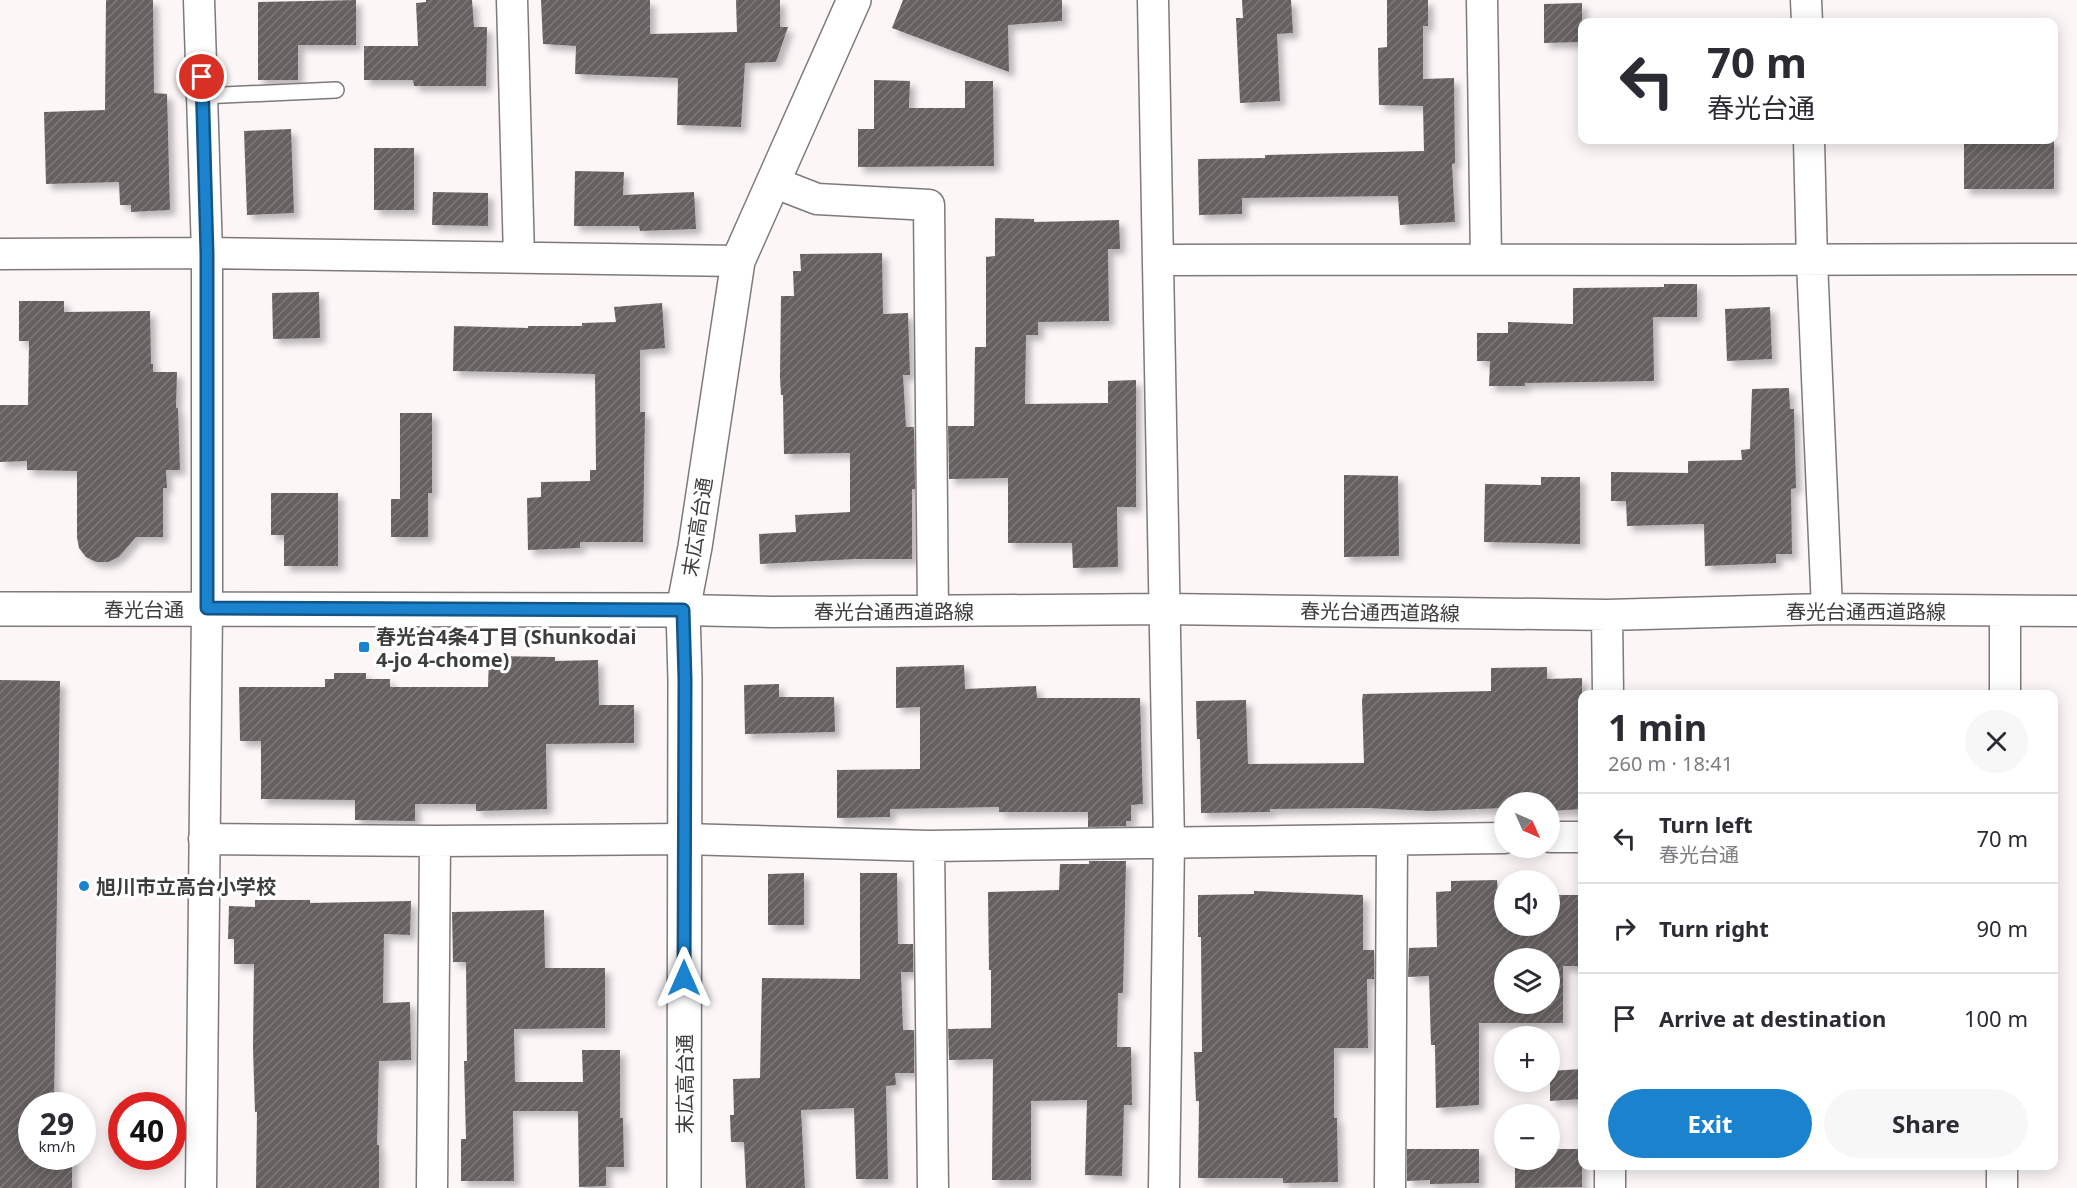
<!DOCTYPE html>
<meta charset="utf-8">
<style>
:root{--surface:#fff;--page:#f7f7f7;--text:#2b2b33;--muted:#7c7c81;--line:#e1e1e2;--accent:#1b83ce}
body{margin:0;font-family:"Noto Sans","Noto Sans JP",sans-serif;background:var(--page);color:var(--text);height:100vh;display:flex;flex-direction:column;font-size:22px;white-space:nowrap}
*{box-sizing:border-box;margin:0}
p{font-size:20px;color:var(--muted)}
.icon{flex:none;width:33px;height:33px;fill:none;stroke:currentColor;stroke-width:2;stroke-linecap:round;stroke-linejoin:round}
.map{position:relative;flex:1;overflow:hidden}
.drawer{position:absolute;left:1578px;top:690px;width:480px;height:480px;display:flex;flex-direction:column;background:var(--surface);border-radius:12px;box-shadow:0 3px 15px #0003}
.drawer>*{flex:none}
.top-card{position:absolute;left:1578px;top:18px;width:480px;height:126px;border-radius:12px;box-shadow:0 3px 15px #0003;background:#fff;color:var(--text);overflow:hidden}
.needle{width:39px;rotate:135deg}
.controls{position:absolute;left:1494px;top:792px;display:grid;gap:12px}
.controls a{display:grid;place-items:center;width:66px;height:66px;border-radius:50%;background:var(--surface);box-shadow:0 3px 15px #0003;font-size:30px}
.speed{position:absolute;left:18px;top:1092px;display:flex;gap:12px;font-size:30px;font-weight:700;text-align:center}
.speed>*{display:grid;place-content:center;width:78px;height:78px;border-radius:50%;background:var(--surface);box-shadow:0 3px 15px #0003;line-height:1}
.speed small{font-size:15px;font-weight:400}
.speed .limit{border:9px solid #d22;background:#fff;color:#111}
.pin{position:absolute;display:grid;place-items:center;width:51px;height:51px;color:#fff;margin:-26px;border:3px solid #fff;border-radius:50%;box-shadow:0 2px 6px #0007}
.me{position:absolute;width:66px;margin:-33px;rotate:0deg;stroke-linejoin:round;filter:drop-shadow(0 0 4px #0008)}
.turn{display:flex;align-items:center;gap:21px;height:126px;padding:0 30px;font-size:27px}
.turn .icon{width:78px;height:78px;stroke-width:2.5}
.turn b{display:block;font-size:42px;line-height:51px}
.round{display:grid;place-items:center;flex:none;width:63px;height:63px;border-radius:32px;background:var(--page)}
.overview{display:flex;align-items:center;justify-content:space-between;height:102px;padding:0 30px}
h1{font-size:36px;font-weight:700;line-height:45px}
.button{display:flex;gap:12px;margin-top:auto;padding:12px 30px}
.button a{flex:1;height:69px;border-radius:36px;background:var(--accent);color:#fff;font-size:24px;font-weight:700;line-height:69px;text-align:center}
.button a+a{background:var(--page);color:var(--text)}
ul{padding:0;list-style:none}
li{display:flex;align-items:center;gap:18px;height:90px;padding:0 30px;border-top:2px solid var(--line)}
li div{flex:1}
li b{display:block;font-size:22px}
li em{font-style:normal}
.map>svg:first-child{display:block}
.building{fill:url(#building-hatch);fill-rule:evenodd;filter:url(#shadow)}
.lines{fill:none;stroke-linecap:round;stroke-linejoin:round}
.lane-casing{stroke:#7f797a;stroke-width:18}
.street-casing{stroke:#7f797a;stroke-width:33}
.secondary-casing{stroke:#7f797a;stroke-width:36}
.lane{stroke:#fff;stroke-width:15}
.street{stroke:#fff;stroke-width:30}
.secondary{stroke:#fff;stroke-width:33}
.route-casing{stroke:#125586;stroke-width:15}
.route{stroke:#1b83ce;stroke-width:10}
.poi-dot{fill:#1b83ce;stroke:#fff;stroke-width:2}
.labels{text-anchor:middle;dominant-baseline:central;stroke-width:6;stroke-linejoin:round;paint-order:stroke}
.street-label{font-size:20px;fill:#3e3c3c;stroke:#fff}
.poi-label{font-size:20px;font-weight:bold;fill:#3e3c3c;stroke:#fff;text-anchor:start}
</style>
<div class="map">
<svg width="2077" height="1188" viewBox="0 0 2077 1188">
<defs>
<pattern id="building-hatch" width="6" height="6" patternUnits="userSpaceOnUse" patternTransform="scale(1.5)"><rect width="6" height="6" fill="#666161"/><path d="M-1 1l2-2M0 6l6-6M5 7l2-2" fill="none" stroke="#7e7a7a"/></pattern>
<filter id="shadow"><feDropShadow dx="5.5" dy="5.5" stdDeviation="3" flood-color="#0004"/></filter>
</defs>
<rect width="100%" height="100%" fill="#fcf6f7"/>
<path class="building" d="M 106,0 L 153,0 L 154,93 L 167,94 L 170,210 L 131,212 L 131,205 L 120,205 L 119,182 L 46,184 L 44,112 L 105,110 Z
M 356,0 L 356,45 L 298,45 L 298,80 L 258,80 L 258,2 Z
M 426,0 L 472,0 L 474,27 L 487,27 L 486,86 L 414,86 L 413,80 L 364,80 L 364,46 L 418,46 L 416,3 L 426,2 Z
M 541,0 L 650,0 L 650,34 L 737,32 L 736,0 L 780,0 L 780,27 L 788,27 L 776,62 L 745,63 L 741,127 L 677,125 L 678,78 L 575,74 L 576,46 L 543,44 Z
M 903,0 L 1062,0 L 1062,21 L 1008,25 L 1009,72 L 892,28 Z
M 1242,0 L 1291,0 L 1293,33 L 1277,34 L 1280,101 L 1240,103 L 1236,18 L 1243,18 Z
M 1387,0 L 1428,0 L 1428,26 L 1423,26 L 1423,79 L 1454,78 L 1455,163 L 1452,164 L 1455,222 L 1400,225 L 1398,196 L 1242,198 L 1242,214 L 1199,215 L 1198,159 L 1265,158 L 1265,155 L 1424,151 L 1423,106 L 1379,105 L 1378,48 L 1387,47 Z
M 1582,3 L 1582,42 L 1544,43 L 1544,4 Z
M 874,80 L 910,81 L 909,108 L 965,108 L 965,81 L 993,81 L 994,166 L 858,167 L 858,129 L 874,129 Z
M 291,129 L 294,213 L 247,215 L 244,131 Z
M 1964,140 L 2054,140 L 2054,189 L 1964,189 Z
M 374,148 L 414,148 L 414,210 L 374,210 Z
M 575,171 L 624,172 L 623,195 L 694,192 L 696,229 L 640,231 L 639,226 L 574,226 Z
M 433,192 L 488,193 L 488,226 L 432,225 Z
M 995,218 L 1034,219 L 1034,222 L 1119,220 L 1120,249 L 1108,249 L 1109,321 L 1038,322 L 1038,335 L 1026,335 L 1025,404 L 1108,403 L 1108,381 L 1136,380 L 1136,507 L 1117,507 L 1118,567 L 1073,568 L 1072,543 L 1008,543 L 1008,478 L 949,479 L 948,426 L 974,426 L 975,347 L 986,347 L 986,257 L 995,256 Z
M 882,253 L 883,314 L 908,313 L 910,375 L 903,375 L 906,427 L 914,427 L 915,489 L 912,489 L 912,559 L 856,559 L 760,564 L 759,534 L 796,532 L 795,515 L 850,512 L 850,453 L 784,454 L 783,395 L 781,395 L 780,377 L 781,296 L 794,296 L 793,271 L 801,271 L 800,254 Z
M 1664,284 L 1697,284 L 1697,317 L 1653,317 L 1654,381 L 1525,383 L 1525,386 L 1489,386 L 1490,361 L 1477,361 L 1477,333 L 1508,333 L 1508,322 L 1573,324 L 1573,288 L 1664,287 Z
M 319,292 L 320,338 L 273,339 L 272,293 Z
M 19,301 L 64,301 L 64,312 L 150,311 L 151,364 L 153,364 L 153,372 L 177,372 L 176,408 L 178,408 L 180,470 L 166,470 L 167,488 L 163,488 L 163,537 L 136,537 L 119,557 L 108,562 L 96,562 L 86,557 L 79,548 L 77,537 L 77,471 L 27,470 L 27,461 L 0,462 L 0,405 L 28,405 L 29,341 L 19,341 Z
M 662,303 L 665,348 L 640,350 L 640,412 L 645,412 L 643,542 L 580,542 L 580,548 L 528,550 L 527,498 L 541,497 L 541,482 L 590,481 L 590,470 L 596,470 L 595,374 L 453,371 L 454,326 L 528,328 L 528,326 L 582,326 L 582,323 L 616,322 L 614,307 Z
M 1770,307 L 1772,359 L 1727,361 L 1725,309 Z
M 1789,388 L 1790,409 L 1794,409 L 1796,488 L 1791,489 L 1792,554 L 1776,554 L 1776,563 L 1705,566 L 1704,524 L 1627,526 L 1626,501 L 1611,501 L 1611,472 L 1688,473 L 1688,461 L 1742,460 L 1741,450 L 1750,449 L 1752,389 Z
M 400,413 L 432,413 L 432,493 L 428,493 L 428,537 L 391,537 L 391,499 L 400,499 Z
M 1344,475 L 1398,476 L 1399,556 L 1344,557 Z
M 1541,477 L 1580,477 L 1580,544 L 1484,542 L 1485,484 L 1541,485 Z
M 271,493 L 338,493 L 338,566 L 284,566 L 284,535 L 271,535 Z
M 489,656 L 555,657 L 555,661 L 598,660 L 599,705 L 634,705 L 634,743 L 546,744 L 547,809 L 476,811 L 476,804 L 415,804 L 415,821 L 355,820 L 355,800 L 261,799 L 261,741 L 240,741 L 239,687 L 325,687 L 325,679 L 334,679 L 334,673 L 366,673 L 366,679 L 390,679 L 390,687 L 488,687 Z
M 964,665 L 965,689 L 1036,686 L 1037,698 L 1140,698 L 1143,804 L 1131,805 L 1131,821 L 1126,821 L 1126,826 L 1088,827 L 1088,812 L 999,812 L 999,807 L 890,809 L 890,817 L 837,818 L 837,770 L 920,769 L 920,707 L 896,708 L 896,667 Z
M 1547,667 L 1547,679 L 1582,678 L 1582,809 L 1550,811 L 1550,802 L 1504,802 L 1504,808 L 1430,811 L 1368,808 L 1270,809 L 1270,812 L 1201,813 L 1200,739 L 1197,739 L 1196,701 L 1246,700 L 1248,764 L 1364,763 L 1362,700 L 1363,694 L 1491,691 L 1491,668 Z
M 0,680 L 60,681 L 54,1106 L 32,1106 L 32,1156 L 72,1156 L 72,1188 L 0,1188 Z
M 779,684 L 779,697 L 834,697 L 835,732 L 745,734 L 744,685 Z
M 1089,861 L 1126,861 L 1123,993 L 1118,993 L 1117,1047 L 1131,1047 L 1132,1105 L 1124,1105 L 1122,1176 L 1085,1175 L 1087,1100 L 1031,1101 L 1031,1180 L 992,1180 L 993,1059 L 949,1060 L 948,1029 L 991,1028 L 991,970 L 989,970 L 988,892 L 1059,890 L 1060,864 L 1089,864 Z
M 804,873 L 804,925 L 768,925 L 768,874 Z
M 860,873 L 897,873 L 898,944 L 913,944 L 913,972 L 901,972 L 903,1030 L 914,1030 L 914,1073 L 895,1073 L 896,1085 L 886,1086 L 888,1179 L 856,1179 L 854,1108 L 801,1110 L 805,1188 L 746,1188 L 744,1142 L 731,1142 L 730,1115 L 734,1115 L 733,1079 L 760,1078 L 762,978 L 860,979 Z
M 1497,880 L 1498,899 L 1504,899 L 1504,926 L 1550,926 L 1550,895 L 1582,895 L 1582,966 L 1563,966 L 1563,1023 L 1479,1023 L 1479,1105 L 1436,1108 L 1435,1045 L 1431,1045 L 1429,976 L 1408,977 L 1409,948 L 1437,947 L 1436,892 L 1451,891 L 1451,881 ZM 1504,958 L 1550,958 L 1550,1004 L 1504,1004 Z
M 1254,891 L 1363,895 L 1363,950 L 1374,950 L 1374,979 L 1367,979 L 1368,1048 L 1334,1048 L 1334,1118 L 1337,1118 L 1338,1182 L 1283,1183 L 1283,1178 L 1198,1178 L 1199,1101 L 1196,1101 L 1194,1052 L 1202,1052 L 1201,937 L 1198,937 L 1198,895 L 1254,894 Z
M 255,900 L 310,900 L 310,903 L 411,901 L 410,935 L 384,934 L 383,1003 L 410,1002 L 411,1060 L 379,1061 L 377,1145 L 379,1145 L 379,1188 L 256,1188 L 257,1112 L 255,1112 L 253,1048 L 254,964 L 234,964 L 234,939 L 228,939 L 229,906 L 255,907 Z
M 544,910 L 545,968 L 605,968 L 605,1028 L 514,1029 L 515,1082 L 583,1082 L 582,1050 L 620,1050 L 620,1118 L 623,1118 L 624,1167 L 606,1167 L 606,1186 L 579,1187 L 578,1111 L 513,1111 L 514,1181 L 461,1181 L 461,1139 L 466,1139 L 464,1061 L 467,1061 L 466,962 L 453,962 L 452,912 Z
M 1582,1069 L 1582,1099 L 1550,1101 L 1550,1071 Z
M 1407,1149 L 1479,1149 L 1479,1183 L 1430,1184 L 1430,1180 L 1407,1181 Z
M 1550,1149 L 1582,1149 L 1582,1187 L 1515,1188 L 1515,1160 L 1550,1160 Z"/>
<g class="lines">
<defs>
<path id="lane" d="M 202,96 L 336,90"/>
<path id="street" d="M 199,0 L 207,253 L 207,608 L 201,1188
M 512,0 L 519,257
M 1153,0 L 1169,843 L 1164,1188
M 1482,0 L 1486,258
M 1806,0 L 1807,22
M 1809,140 L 1812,261 L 1827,609
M 773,182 L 817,199 L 929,205 L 933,611
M 0,254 L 207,253 L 738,261
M 1159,260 C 1465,259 1771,261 2077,259
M 683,610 L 773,612 L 1165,609 L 1607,615 L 1827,609 L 2077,611
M 1607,615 L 1608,694
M 2005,694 L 2005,611
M 1550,837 L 1582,837
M 204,839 L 435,841 L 683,839 L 929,846 L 1504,838
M 929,846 L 933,1188
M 432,1188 L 435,841
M 1390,1188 L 1392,840
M 1610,1188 L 1610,1166
M 2002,1188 L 2002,1166"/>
<path id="secondary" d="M 0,609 L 683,610
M 684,1188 L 685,680 L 683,610 L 695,547 L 738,261 L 854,0"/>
</defs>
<use href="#lane" class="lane-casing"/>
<use href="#street" class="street-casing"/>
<use href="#secondary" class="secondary-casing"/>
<use href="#lane" class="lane"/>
<use href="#street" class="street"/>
<use href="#secondary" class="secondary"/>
</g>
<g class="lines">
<defs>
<path id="route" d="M 202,77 L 207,254 L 207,608 L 683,610 L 685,680 L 684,978"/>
</defs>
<use href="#route" class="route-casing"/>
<use href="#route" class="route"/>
</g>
<g class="poi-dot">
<rect x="358" y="641" width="12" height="12" rx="3"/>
<circle cx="84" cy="886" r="6"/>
</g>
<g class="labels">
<g class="street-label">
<text transform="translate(697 527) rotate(-81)">末広高台通</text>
<text x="144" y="609">春光台通</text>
<text x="894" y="611">春光台通西道路線</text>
<text x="1866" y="611">春光台通西道路線</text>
<text transform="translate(1380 612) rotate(1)">春光台通西道路線</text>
<text transform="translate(684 1084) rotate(-90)">末広高台通</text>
</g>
<g class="poi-label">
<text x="376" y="636">春光台4条4丁目 (Shunkodai<tspan x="376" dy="23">4-jo 4-chome)</tspan></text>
<text x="96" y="886">旭川市立高台小学校</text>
</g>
</g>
</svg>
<div class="controls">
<a><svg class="needle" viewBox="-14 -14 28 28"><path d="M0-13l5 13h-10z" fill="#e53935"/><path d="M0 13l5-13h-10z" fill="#7c7c81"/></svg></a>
<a><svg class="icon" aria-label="sound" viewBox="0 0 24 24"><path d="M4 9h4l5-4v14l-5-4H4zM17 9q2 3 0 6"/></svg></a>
<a><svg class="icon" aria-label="layers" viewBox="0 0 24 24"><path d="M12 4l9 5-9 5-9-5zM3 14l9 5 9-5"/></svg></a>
<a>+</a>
<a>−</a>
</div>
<div class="speed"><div>29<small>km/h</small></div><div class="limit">40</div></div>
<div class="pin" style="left:202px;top:77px;background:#d93025"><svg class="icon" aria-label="arrive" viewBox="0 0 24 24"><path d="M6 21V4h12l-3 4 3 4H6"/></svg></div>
<svg class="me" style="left:684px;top:978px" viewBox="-20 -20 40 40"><path d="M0-17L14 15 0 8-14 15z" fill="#1b83ce" stroke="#fff" stroke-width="4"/></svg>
<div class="top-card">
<div class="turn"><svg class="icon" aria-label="left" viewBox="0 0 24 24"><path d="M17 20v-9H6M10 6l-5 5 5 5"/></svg><div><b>70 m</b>春光台通</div></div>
</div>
<section class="drawer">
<div class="overview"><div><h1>1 min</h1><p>260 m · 18:41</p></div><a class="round"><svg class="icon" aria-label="close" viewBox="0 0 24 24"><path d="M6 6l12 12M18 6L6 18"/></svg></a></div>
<ul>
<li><svg class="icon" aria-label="left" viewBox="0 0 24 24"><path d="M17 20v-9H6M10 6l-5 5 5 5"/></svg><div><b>Turn left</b><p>春光台通</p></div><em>70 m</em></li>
<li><svg class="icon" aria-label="right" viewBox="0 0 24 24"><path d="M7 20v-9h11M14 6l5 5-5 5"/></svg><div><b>Turn right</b></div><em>90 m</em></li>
<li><svg class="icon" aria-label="arrive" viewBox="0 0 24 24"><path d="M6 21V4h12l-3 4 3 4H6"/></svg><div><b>Arrive at destination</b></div><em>100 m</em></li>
</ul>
<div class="button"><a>Exit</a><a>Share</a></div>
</section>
</div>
